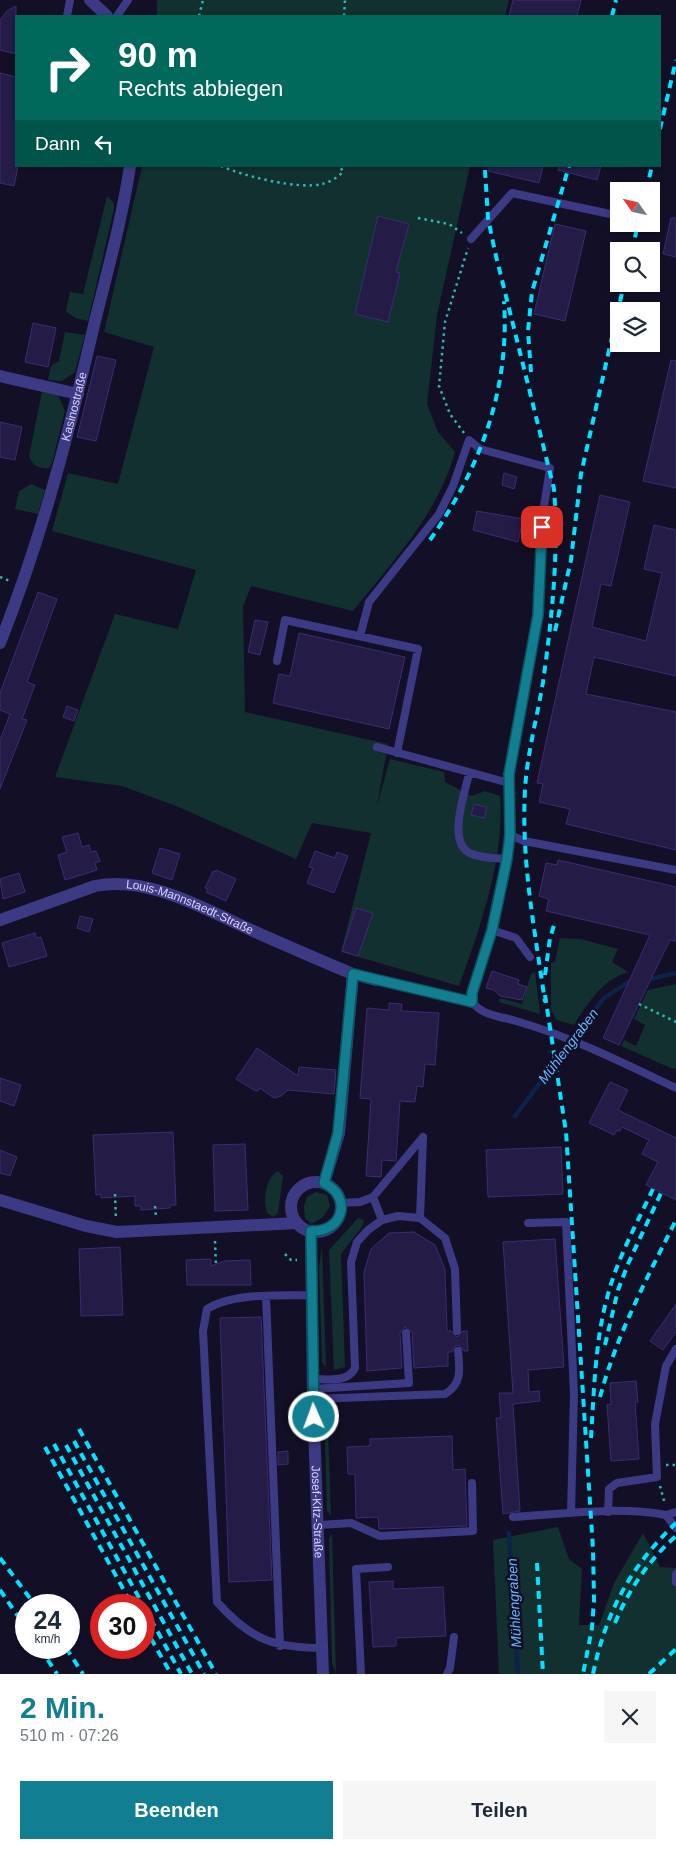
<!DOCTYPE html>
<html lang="de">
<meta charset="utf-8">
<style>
:root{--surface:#fff;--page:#f6f6f7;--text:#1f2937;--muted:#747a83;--accent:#117e91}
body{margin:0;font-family:Helvetica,sans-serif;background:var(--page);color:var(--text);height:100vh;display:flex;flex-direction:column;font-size:19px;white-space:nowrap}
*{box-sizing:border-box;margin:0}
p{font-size:16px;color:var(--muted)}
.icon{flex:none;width:28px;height:28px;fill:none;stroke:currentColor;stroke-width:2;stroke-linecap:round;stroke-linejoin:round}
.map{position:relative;height:1674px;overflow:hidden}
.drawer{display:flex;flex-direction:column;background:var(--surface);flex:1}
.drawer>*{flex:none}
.banner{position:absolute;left:15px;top:15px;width:646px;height:152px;border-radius:0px;box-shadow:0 1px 4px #0004;background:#00695c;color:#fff;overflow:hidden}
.needle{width:32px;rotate:304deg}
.tools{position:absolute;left:610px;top:182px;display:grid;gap:10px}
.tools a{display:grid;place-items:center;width:50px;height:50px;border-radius:0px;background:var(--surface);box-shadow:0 1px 4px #0004;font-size:25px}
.speed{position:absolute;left:15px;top:1594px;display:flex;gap:10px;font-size:25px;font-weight:700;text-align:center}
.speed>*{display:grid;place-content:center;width:65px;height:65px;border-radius:50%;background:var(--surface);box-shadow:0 1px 4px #0004;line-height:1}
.speed small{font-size:12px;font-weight:400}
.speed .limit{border:8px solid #d22;background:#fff;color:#111}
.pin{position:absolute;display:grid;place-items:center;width:42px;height:42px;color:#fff;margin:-21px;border-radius:10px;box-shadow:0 2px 8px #0006}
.me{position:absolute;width:55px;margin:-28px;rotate:358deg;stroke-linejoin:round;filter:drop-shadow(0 0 4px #0008)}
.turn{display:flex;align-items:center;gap:18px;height:105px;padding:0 20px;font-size:22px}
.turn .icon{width:65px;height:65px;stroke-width:2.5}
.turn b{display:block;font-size:35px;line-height:42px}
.then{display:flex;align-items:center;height:48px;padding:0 20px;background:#0003;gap:10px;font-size:19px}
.round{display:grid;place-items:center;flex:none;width:52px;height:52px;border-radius:0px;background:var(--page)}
.head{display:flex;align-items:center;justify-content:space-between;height:85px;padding:0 20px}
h1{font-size:30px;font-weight:700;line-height:38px;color:var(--accent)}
.button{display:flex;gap:10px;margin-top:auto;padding:10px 20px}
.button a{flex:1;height:58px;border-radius:0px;background:var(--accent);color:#fff;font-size:20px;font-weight:700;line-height:58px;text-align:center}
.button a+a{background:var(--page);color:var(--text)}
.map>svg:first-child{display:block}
.green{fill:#12302f}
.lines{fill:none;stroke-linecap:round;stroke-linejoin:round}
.stream{stroke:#0c2248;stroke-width:4.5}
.building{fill:#241b47;stroke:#3b2d73}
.path{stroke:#2fb8b0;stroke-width:2.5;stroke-dasharray:2.5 4;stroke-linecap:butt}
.service{stroke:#3d3a85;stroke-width:8}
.minor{stroke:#3d3a85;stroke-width:12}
.rail{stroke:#00e5ff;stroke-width:4;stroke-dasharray:8 6;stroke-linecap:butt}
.route-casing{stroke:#0b525e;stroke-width:12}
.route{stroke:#117e91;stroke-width:9}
.labels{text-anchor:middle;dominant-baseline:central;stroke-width:5;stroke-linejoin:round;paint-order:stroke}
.street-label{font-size:12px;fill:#d9d4ff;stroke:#130f26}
.water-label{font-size:14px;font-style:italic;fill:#62b6ff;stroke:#130f26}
</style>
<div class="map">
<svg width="676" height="1674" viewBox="0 0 676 1674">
<rect width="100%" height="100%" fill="#130f26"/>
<path class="green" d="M 157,0 L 509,0 L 505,16 L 157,16 Z
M 142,166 L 470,166 L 437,315 L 427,404 L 438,432 L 455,452 C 438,514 393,561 353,611 L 251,586 L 243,607 L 245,712 L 388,744 L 377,806 L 390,759 L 444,772 L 445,782 L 472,796 L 485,791 L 500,796 C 505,858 480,928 459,986 L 341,952 L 371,833 L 312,823 L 296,859 L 176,806 L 122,786 L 55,777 L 115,614 L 178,629 L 196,570 L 52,531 L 68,473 L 118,484 L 154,347 L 104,332 Z
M 107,196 L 114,203 L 114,209 L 88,321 L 75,318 L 66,311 L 70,292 L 83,294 Z
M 65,332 L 85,335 L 75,372 L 62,381 L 48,380 L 51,366 L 59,361 Z
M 42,392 L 58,395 L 65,411 L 52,463 L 49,468 C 40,469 32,466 29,456 Z
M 31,484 L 45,490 L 38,514 L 15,509 L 19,491 Z
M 560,938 L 581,939 L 618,949 L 612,962 L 628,972 C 602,980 588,1003 574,1025 L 556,1020 L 551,1009 L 551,963 L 555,962 Z
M 535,972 L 540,1014 L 499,1002 L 500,998 L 522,1004 L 531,974 Z
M 676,984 L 676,1068 L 673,1069 L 621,1046 L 624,1040 L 636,1046 L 645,1025 L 634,1019 L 648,990 Z
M 278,1171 L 283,1176 L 278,1213 L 273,1217 L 267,1213 C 263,1201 265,1177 278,1171 Z
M 316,1192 L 327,1195 L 330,1206 L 322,1218 L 311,1224 L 305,1218 L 304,1206 L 307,1197 Z
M 358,1218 L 364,1220 L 362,1227 L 341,1254 L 345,1367 L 334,1370 L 329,1250 Z
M 322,1247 L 326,1368 L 322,1362 L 319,1267 Z
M 328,1432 L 331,1516 L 327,1511 L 325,1437 Z
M 558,1527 L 569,1559 L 582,1569 L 579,1625 L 599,1625 L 614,1583 L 643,1533 L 660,1567 L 676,1568 L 676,1674 L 499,1674 L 493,1540 Z
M 332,1533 L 336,1673 L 332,1664 L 329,1539 Z"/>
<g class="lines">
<path class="stream" d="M 651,979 L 676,973
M 515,1116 L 603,999 L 628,982
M 509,1533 L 518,1674"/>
</g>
<path class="building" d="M 513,0 L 581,0 L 577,16 L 509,16 Z
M 16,6 L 16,54 L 0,50 L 0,20 L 7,11 Z
M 0,73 L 16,77 L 18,166 L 14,186 L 0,183 Z
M 488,166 L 543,166 L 539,183 L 488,171 Z
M 559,166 L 601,166 L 597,180 L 558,170 Z
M 378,216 L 409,224 L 396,272 L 400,273 L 388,322 L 355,314 Z
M 671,218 L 676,218 L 676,257 L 663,254 Z
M 555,224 L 586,231 L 565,321 L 534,314 Z
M 33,323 L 56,328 L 48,367 L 25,362 Z
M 97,356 L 116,360 L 96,441 L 77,437 Z
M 671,360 L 676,361 L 676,488 L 643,481 Z
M 0,422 L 22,427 L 15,460 L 0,457 Z
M 504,473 L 517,477 L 514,489 L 502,485 Z
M 600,495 L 630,502 L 611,586 L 601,584 L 592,627 L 646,641 L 662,573 L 644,569 L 654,525 L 676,530 L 676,676 L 594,657 L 586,694 L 676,712 L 676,850 L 566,824 L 570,809 L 539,802 L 543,784 L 537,783 Z
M 477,511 L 523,519 L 518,542 L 473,530 Z
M 38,592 L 57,599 L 27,682 L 35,685 L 22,719 L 27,720 L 0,789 L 0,740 L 10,714 L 0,710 L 0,693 Z
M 255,620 L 268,622 L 260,655 L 248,652 Z
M 299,633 L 405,657 L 389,729 L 273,703 L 279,674 L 290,676 Z
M 67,706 L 78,710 L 74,721 L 63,717 Z
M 474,804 L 487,807 L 484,818 L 471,815 Z
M 78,833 L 82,847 L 89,845 L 91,852 L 96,851 L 100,861 L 95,863 L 97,870 L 65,880 L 58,855 L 67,852 L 62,837 Z
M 160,848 L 180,854 L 172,880 L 152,873 Z
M 315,851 L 335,858 L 337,852 L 348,856 L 334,893 L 307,883 L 313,868 L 309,867 Z
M 558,860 L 676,887 L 676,941 L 670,940 L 619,1045 L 603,1038 L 650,935 L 546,911 L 549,899 L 539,896 L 546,863 L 557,865 Z
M 216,870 L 236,879 L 226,901 L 206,892 L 208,889 L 205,888 L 213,871 L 215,872 Z
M 19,873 L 25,892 L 3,899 L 0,879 Z
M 356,908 L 373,913 L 358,956 L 342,951 Z
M 80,916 L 93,919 L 89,932 L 77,928 Z
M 35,933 L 36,938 L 41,937 L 47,956 L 9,967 L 2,943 Z
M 492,971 L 519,980 L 518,984 L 527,987 L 522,1000 L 500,996 L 494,990 L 486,988 Z
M 389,1003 L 402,1004 L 401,1011 L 439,1013 L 435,1065 L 425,1064 L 423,1087 L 417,1086 L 415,1102 L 400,1101 L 396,1161 L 382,1160 L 381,1177 L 366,1176 L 371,1099 L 360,1098 L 367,1008 L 389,1010 Z
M 257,1048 L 298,1076 L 299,1067 L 336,1070 L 334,1094 L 288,1090 L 281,1096 L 274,1098 L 260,1088 L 258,1091 L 254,1090 L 236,1079 Z
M 0,1078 L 21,1085 L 14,1106 L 0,1101 Z
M 610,1082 L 628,1090 L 618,1110 L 676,1138 L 676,1200 L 646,1185 L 658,1162 L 642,1154 L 649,1140 L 622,1127 L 620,1131 L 617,1130 L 614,1135 L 589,1123 Z
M 173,1132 L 176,1205 L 170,1205 L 170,1208 L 141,1210 L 141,1206 L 135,1206 L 135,1196 L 101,1198 L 101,1194 L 96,1195 L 93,1135 Z
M 245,1144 L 248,1210 L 215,1211 L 213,1145 Z
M 561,1147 L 563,1194 L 488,1197 L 486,1150 Z
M 0,1150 L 17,1157 L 10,1176 L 0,1173 Z
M 414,1232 L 435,1245 L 445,1269 L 447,1331 L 451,1331 L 457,1337 L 463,1331 L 467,1331 L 468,1351 L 464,1351 L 458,1345 L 454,1347 L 452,1352 L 448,1352 L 448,1366 L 414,1368 L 412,1332 L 405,1327 L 400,1333 L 402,1368 L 367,1371 L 364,1272 L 371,1249 L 389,1233 Z
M 555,1239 L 564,1367 L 528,1370 L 529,1392 L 539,1391 L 540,1401 L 513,1404 L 520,1511 L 503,1514 L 496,1418 L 501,1418 L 499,1393 L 513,1393 L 503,1242 Z
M 120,1247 L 123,1315 L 81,1316 L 79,1249 Z
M 211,1259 L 211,1266 L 224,1261 L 250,1260 L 251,1285 L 187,1285 L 186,1260 Z
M 676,1304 L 676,1332 L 663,1350 L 650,1341 Z
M 261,1317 L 272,1580 L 229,1582 L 220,1318 Z
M 636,1381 L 638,1402 L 635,1402 L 639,1459 L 611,1461 L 607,1405 L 611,1404 L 610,1383 Z
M 452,1436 L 453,1470 L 465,1469 L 467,1526 L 379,1529 L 378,1517 L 356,1518 L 355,1474 L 348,1474 L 347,1447 L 370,1446 L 370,1439 Z
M 288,1451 L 288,1464 L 278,1465 L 278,1452 Z
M 393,1581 L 393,1589 L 443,1587 L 446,1636 L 396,1638 L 396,1646 L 373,1647 L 369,1582 Z"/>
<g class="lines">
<path class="path" d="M 199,16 L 203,0
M 344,16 L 345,0
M 221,166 C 243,176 299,190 322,184 C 329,183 338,177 343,172 L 340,166
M 418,218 L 449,224 L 462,233
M 464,433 L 450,414 L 439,386 L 445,322 L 468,248
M 0,577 L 10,581
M 639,1004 L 676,1022
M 115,1194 L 116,1220
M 155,1206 L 156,1217
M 215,1241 L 216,1267
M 285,1254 L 291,1260 L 297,1260
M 666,1465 L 676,1465
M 660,1486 L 665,1504"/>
<path class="service" d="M 67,16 L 70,0
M 117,16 L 128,0
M 471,239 L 512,193 L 610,214
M 360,636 L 369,602 L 439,514 L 453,486 L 469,440 L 480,449 L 550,468 L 543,513 L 538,615 L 509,774 L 510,835 L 507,859 L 492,930 L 471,993 L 472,1002
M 277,661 L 285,620 L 418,649 L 397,753
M 377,747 L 509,783
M 469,774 C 465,792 448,840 468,852 C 477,858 496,858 507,859
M 510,835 L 524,841 L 676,870
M 492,930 L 516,938 L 530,957
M 376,980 L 472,1002 C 483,1016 499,1016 516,1021 C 572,1037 623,1063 676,1088
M 373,1197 L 423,1137
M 341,1203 L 360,1202 L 373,1197 L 382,1220
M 420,1218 L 423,1137
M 528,1223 L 566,1222 L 574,1394 L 571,1513
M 313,1295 C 283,1296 233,1292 207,1309 L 203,1331 L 217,1602 C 250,1639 273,1648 322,1648
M 266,1296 L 280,1646
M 313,1379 C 328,1379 348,1383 355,1368 L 351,1262 L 357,1242 L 368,1230 L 382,1220 L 398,1216 L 420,1218 L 445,1238 L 455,1269 L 457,1331
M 313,1389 L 409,1383 L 406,1333
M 313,1399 L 445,1394 C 462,1384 460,1370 458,1351
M 608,1512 L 609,1489 L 617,1483 L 657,1477 L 655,1424 L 666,1366 L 676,1349
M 666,1515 L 676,1512
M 513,1517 C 564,1514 617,1506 666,1515 L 676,1528
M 319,1525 L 351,1523 L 380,1536 L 473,1531 L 472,1483
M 676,1574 L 676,1582
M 361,1674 L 356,1569 L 388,1567
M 447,1674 L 450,1668 L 454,1637"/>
<g class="minor">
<path d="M 90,0 L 107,16"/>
<path d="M 0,376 L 78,394"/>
<path id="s1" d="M 0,643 C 41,540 69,433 94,325 C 107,272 122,220 130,166"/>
<path id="s2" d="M 0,920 L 95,886 C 148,875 204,909 251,930 C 285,945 319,960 353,974 L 376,980"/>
<circle cx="316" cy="1207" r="25"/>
<path d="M 324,1183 L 339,1133 L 353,974"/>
<path d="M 0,1200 L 86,1226 L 117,1232 L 297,1223"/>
<path id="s3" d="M 311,1231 L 313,1399 L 323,1674"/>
</g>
<path class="rail" d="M 612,16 L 616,0
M 660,129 L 676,60
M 485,170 L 488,218 L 495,252 L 554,489 C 559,552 552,618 543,682 C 537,718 527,754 525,790 C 521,862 535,931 545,1002
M 646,191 L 652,166
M 632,251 L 638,224
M 531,372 L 528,331 L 532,292 L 569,166
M 430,540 C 480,468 510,390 504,301
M 555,631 L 571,560 L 581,474 L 624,284
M 545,975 L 550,938 L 555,922
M 545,995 L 566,1132 L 593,1549 L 594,1600 L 592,1628 L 583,1674
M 605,1345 L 618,1290 L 628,1264 L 661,1193
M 600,1397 C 617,1334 647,1278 676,1220
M 79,1429 L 216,1674
M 591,1438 C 594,1392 595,1342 607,1298 C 617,1259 636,1225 653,1189
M 74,1441 L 204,1674
M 54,1444 L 143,1605
M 66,1445 L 192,1674
M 45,1447 L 132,1605
M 0,1558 L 35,1605
M 537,1563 L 543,1674
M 0,1590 L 26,1628
M 144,1607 L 181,1674
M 615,1623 C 629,1589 649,1560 676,1536
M 144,1626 L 171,1674
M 40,1648 L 57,1674
M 66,1648 L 83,1674
M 593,1674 C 606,1612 630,1567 676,1523
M 649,1674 L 676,1649"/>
</g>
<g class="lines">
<defs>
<path id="route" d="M 314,1417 L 311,1231 C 343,1233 353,1197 324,1183 L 338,1133 L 353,974 L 472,1002 L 472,993 L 492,930 L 507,859 L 510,835 L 509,774 L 538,615 L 542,527"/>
</defs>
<use href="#route" class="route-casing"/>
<use href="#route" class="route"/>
</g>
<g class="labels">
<g class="street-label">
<text stroke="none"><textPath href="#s1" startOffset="248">Kasinostraße</textPath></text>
<text stroke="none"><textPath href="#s2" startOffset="200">Louis-Mannstaedt-Straße</textPath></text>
<text stroke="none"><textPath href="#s3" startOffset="281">Josef-Kitz-Straße</textPath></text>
</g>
<g class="water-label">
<text transform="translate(568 1046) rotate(-53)">Mühlengraben</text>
<text transform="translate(514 1603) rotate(-93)">Mühlengraben</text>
</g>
</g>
</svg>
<div class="tools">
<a><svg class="needle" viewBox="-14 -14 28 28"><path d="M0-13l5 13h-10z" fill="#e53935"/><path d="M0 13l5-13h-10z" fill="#747a83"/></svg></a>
<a><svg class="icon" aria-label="search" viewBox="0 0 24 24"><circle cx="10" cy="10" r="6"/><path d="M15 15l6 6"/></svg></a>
<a><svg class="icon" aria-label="layers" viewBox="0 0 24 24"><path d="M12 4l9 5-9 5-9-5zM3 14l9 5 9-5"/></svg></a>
</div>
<div class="speed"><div>24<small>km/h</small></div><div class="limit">30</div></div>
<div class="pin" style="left:542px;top:527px;background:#d93025"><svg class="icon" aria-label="arrive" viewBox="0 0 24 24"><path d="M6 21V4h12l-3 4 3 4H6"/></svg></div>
<svg class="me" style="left:314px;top:1417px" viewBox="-20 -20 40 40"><circle r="17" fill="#117e91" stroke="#fff" stroke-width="3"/><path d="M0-11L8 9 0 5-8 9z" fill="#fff"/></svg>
<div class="banner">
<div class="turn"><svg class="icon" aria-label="right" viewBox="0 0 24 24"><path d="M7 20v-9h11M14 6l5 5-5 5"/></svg><div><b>90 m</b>Rechts abbiegen</div></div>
<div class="then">Dann<svg class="icon" aria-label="left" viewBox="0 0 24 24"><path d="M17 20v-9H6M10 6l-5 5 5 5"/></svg></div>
</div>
</div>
<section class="drawer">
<div class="head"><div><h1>2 Min.</h1><p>510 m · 07:26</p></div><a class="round"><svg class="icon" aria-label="close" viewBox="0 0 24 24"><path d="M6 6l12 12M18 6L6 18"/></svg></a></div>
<div class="button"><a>Beenden</a><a>Teilen</a></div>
</section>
